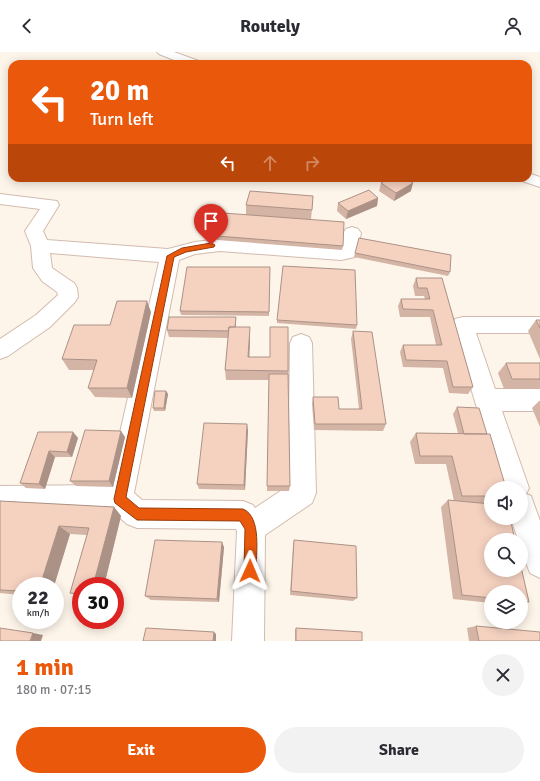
<!DOCTYPE html>
<meta charset="utf-8">
<style>
:root{--surface:#fff;--page:#f2f2f3;--text:#2b2b33;--muted:#7c7c81;--accent:#ea580c}
body{margin:0;font-family:Signika,sans-serif;background:var(--page);color:var(--text);height:100vh;display:flex;flex-direction:column;font-size:15px;white-space:nowrap}
*{box-sizing:border-box;margin:0}
p{font-size:13px;color:var(--muted)}
.icon{flex:none;width:22px;height:22px;fill:none;stroke:currentColor;stroke-width:2;stroke-linecap:round;stroke-linejoin:round}
.map{position:relative;height:589px;overflow:hidden}
.details{display:flex;flex-direction:column;background:var(--surface);flex:1}
.details>*{flex:none}
.top-card{position:absolute;left:8px;top:8px;width:524px;height:122px;border-radius:12px;box-shadow:0 2px 10px #0003;background:#ea580c;color:#fff;overflow:hidden}
.fabs{position:absolute;left:484px;top:429px;display:grid;gap:8px}
.fabs a{display:grid;place-items:center;width:44px;height:44px;border-radius:50%;background:var(--surface);box-shadow:0 2px 10px #0003;font-size:20px}
.speed{position:absolute;left:12px;top:525px;display:flex;gap:8px;font-size:20px;font-weight:700;text-align:center}
.speed>*{display:grid;place-content:center;width:52px;height:52px;border-radius:50%;background:var(--surface);box-shadow:0 2px 10px #0003;line-height:1}
.speed small{font-size:10px;font-weight:400}
.speed .limit{border:6px solid #d22;background:#fff;color:#111}
.pin{position:absolute;display:grid;place-items:center;width:34px;height:34px;color:#fff;margin:-41px -17px;border-radius:50% 50% 50% 0;rotate:-45deg;box-shadow:0 0 4px #0007}
.pin .icon{rotate:45deg}
.me{position:absolute;width:44px;margin:-22px;rotate:1deg;stroke-linejoin:round;filter:drop-shadow(0 0 3px #0008)}
.turn{display:flex;align-items:center;gap:14px;height:84px;padding:0 16px;font-size:18px}
.turn .icon{width:52px;height:52px;stroke-width:2.5}
.turn b{display:block;font-size:28px;line-height:34px}
.lanes{display:flex;align-items:center;height:38px;padding:0 16px;background:#0003;justify-content:center;gap:20px;direction:ltr}
.lanes .off{opacity:.35}
.round{display:grid;place-items:center;flex:none;width:42px;height:42px;border-radius:21px;background:var(--page)}
.headline{display:flex;align-items:center;justify-content:space-between;height:68px;padding:0 16px}
h1{font-size:24px;font-weight:700;line-height:30px;color:var(--accent)}
.action{display:flex;gap:8px;margin-top:auto;padding:8px 16px}
.action a{flex:1;height:46px;border-radius:24px;background:var(--accent);color:#fff;font-size:16px;font-weight:700;line-height:46px;text-align:center}
.action a+a{background:var(--page);color:var(--text)}
header{display:flex;justify-content:space-between;align-items:center;height:52px;padding:0 16px;background:var(--surface);font-size:18px;font-weight:700}
.map>svg:first-child{display:block}
.lines{fill:none;stroke-linecap:round;stroke-linejoin:round}
.minor-casing{stroke:#d2bbae;stroke-width:2}
.minor{fill:#fff;fill-rule:evenodd}
.wall{fill:#d3b4a5}
.shaded-wall{fill:#ac9286}
.building{fill:#f5d1c0;stroke:#ac9286}
.route{fill:#ea580c;stroke:#983908}
</style>
<header><svg class="icon" aria-label="back" viewBox="0 0 24 24"><path d="M15 5l-7 7 7 7"/></svg>Routely<svg class="icon" aria-label="person" viewBox="0 0 24 24"><circle cx="12" cy="8" r="4"/><path d="M4 21q1-7 8-7t8 7"/></svg></header>
<div class="map">
<svg width="540" height="589" viewBox="0 0 540 589">
<rect width="100%" height="100%" fill="#fef5ea"/>
<g class="lines">
<defs>
<path id="minor" d="M 157,0 L 174,0 L 199,9 L 201,12 L 184,12 L 159,2 Z
M 528,121 L 540,125 L 540,135 L 522,129 L 520,126 L 528,126 Z
M 0,142 L 57,149 L 59,153 L 43,179 L 47,188 L 168,197 L 195,190 L 220,187 L 340,195 L 343,181 L 346,177 L 352,175 L 358,177 L 361,181 L 357,200 L 355,205 L 341,208 L 220,199 L 195,202 L 179,208 L 134,441 L 142,448 L 243,449 L 253,453 L 255,456 L 288,434 L 290,291 L 293,285 L 301,282 L 309,285 L 312,291 L 316,441 L 312,451 L 265,483 L 264,589 L 232,589 L 237,479 L 236,477 L 137,476 L 127,472 L 114,461 L 0,462 L 0,434 L 108,433 L 159,210 L 50,201 L 52,216 L 74,231 L 77,236 L 78,245 L 75,250 L 50,275 L 8,304 L 0,307 L 0,287 L 36,263 L 58,243 L 57,240 L 42,229 L 33,216 L 31,194 L 25,179 L 40,157 L 0,152 Z
M 463,265 L 540,265 L 540,281 L 476,281 L 495,337 L 540,337 L 540,359 L 502,359 L 529,436 L 526,442 L 531,444 L 540,469 L 540,526 L 530,521 L 521,498 L 521,488 L 518,488 L 511,466 L 521,466 L 521,436 L 501,436 L 452,273 L 455,267 Z"/>
</defs>
<use href="#minor" class="minor-casing"/>
<use href="#minor" class="minor"/>
</g>
<path class="wall" d="M 381,131 L 411,139 L 394,149 L 379,139 Z
M 313,144 L 311,168 L 343,194 L 342,198 L 217,188 L 217,184 L 246,163 L 246,153 Z
M 378,146 L 377,154 L 346,167 L 337,159 L 338,151 Z
M 355,201 L 450,220 L 448,224 L 354,205 Z
M 270,215 L 269,264 L 181,263 L 180,259 Z
M 416,226 L 442,226 L 473,335 L 468,342 L 449,341 L 443,316 L 403,315 L 400,300 L 403,293 L 436,293 L 430,265 L 400,265 L 398,254 L 401,247 L 425,247 L 424,244 L 415,244 L 413,234 Z
M 151,260 L 132,346 L 95,345 L 88,336 L 94,318 L 69,318 L 62,307 L 110,273 Z
M 236,265 L 236,275 L 250,286 L 249,305 L 270,305 L 288,275 L 290,434 L 289,439 L 267,439 L 269,328 L 226,328 L 225,318 L 228,286 L 169,285 L 167,278 Z
M 277,268 L 357,273 L 356,277 L 277,271 Z
M 536,268 L 540,268 L 540,307 L 528,279 Z
M 353,279 L 386,372 L 383,379 L 314,378 L 312,352 L 313,345 L 339,357 L 359,357 L 351,287 Z
M 506,311 L 540,311 L 540,337 L 504,337 L 498,321 Z
M 166,339 L 168,342 L 165,359 L 154,359 L 153,356 Z
M 539,349 L 540,349 L 540,375 L 532,356 Z
M 457,355 L 491,436 L 491,451 L 480,451 L 529,550 L 521,552 L 521,540 L 491,540 L 491,551 L 453,547 L 441,455 L 448,448 L 454,449 L 446,412 L 415,412 L 410,390 L 416,381 L 458,381 L 453,362 Z
M 248,378 L 245,438 L 199,437 L 197,432 Z
M 38,380 L 73,380 L 78,386 L 72,405 L 55,405 L 45,437 L 26,436 L 20,431 Z
M 125,385 L 113,435 L 76,434 L 70,429 Z
M 0,449 L 114,455 L 121,464 L 104,534 L 81,534 L 81,545 L 70,541 L 87,483 L 70,482 L 54,534 L 21,534 L 21,543 L 0,541 Z
M 294,488 L 357,546 L 353,549 L 290,543 L 293,494 Z
M 224,495 L 219,550 L 151,548 L 145,544 Z
M 476,574 L 540,589 L 469,589 L 467,576 Z
M 296,576 L 362,589 L 295,589 L 295,578 Z"/>
<path class="shaded-wall" d="M 413,131 L 411,139 L 394,149 L 396,141 Z
M 378,146 L 377,154 L 346,167 L 348,159 Z
M 147,249 L 151,260 L 132,346 L 127,336 Z
M 236,265 L 236,273 L 235,286 L 234,279 Z
M 250,275 L 250,286 L 249,315 L 248,305 Z
M 166,339 L 168,342 L 165,359 L 164,356 Z
M 247,372 L 248,378 L 245,438 L 244,433 Z
M 121,379 L 125,385 L 113,435 L 109,429 Z
M 73,380 L 78,386 L 72,405 L 67,400 Z
M 49,399 L 55,405 L 45,437 L 39,432 Z
M 114,455 L 121,464 L 104,534 L 93,534 Z
M 59,474 L 70,482 L 54,534 L 40,534 Z
M 222,490 L 224,495 L 219,550 L 217,547 Z
M 214,580 L 216,582 L 216,589 L 213,589 Z
M 33,581 L 43,583 L 41,589 L 30,589 Z"/>
<path class="building" d="M 390,126 L 405,126 L 413,131 L 396,141 L 381,131 Z
M 369,138 L 378,146 L 348,159 L 338,151 Z
M 250,139 L 313,144 L 312,158 L 246,153 Z
M 223,161 L 344,170 L 343,194 L 217,184 Z
M 359,186 L 451,203 L 450,220 L 355,201 Z
M 283,214 L 355,218 L 357,273 L 277,268 Z
M 187,215 L 270,215 L 269,260 L 180,259 Z
M 416,226 L 442,226 L 473,335 L 453,335 L 447,309 L 406,308 L 403,293 L 442,293 L 433,258 L 403,257 L 401,247 L 430,247 L 427,236 L 418,236 Z
M 117,249 L 147,249 L 127,336 L 88,336 L 97,308 L 62,307 L 74,273 L 110,273 Z
M 169,265 L 236,265 L 235,275 L 229,275 L 228,279 L 167,278 Z
M 536,268 L 540,268 L 540,276 Z
M 229,275 L 250,275 L 248,305 L 270,305 L 270,275 L 288,275 L 288,319 L 225,318 Z
M 353,279 L 372,280 L 386,372 L 315,372 L 313,345 L 338,345 L 339,357 L 362,357 Z
M 506,311 L 540,311 L 540,327 L 512,327 Z
M 269,322 L 288,322 L 290,434 L 267,434 Z
M 155,339 L 166,339 L 164,356 L 153,356 Z
M 457,355 L 479,356 L 487,382 L 464,382 Z
M 204,371 L 247,372 L 244,433 L 197,432 Z
M 85,378 L 121,379 L 109,429 L 70,429 Z
M 38,380 L 73,380 L 67,400 L 49,399 L 39,432 L 20,431 Z
M 416,381 L 490,382 L 506,436 L 491,436 L 491,444 L 462,444 L 452,404 L 420,404 Z
M 448,448 L 491,452 L 491,466 L 510,466 L 515,488 L 491,488 L 491,518 L 521,518 L 521,515 L 529,550 L 521,549 L 521,540 L 491,540 L 491,546 L 462,543 Z
M 0,449 L 114,455 L 93,534 L 81,534 L 81,542 L 70,541 L 89,476 L 59,474 L 40,534 L 21,534 L 21,539 L 0,538 Z
M 155,488 L 222,490 L 217,547 L 145,544 Z
M 294,488 L 356,494 L 357,546 L 291,539 Z
M 476,574 L 540,580 L 540,589 L 479,589 Z
M 0,576 L 33,581 L 30,589 L 0,589 Z
M 146,576 L 214,580 L 213,589 L 143,589 Z
M 296,576 L 362,580 L 362,589 L 296,589 Z"/>
<path class="route" d="M 211,191 L 215,193 L 214,195 L 186,200 L 174,205 L 126,445 L 139,456 L 243,457 C 262,465 256,502 256,519 L 254,523 L 250,525 L 246,523 L 244,519 L 245,477 L 240,469 L 137,468 L 115,451 L 114,447 L 167,204 L 182,196 Z"/>
</svg>
<div class="fabs">
<a><svg class="icon" aria-label="sound" viewBox="0 0 24 24"><path d="M4 9h4l5-4v14l-5-4H4zM17 9q2 3 0 6"/></svg></a>
<a><svg class="icon" aria-label="search" viewBox="0 0 24 24"><circle cx="10" cy="10" r="6"/><path d="M15 15l6 6"/></svg></a>
<a><svg class="icon" aria-label="layers" viewBox="0 0 24 24"><path d="M12 4l9 5-9 5-9-5zM3 14l9 5 9-5"/></svg></a>
</div>
<div class="speed"><div>22<small>km/h</small></div><div class="limit">30</div></div>
<div class="pin" style="left:211px;top:193px;background:#d93025"><svg class="icon" aria-label="arrive" viewBox="0 0 24 24"><path d="M6 21V4h12l-3 4 3 4H6"/></svg></div>
<svg class="me" style="left:250px;top:519px" viewBox="-20 -20 40 40"><path d="M0-17L14 15 0 8-14 15z" fill="#ea580c" stroke="#fff" stroke-width="4"/></svg>
<div class="top-card">
<div class="turn"><svg class="icon" aria-label="left" viewBox="0 0 24 24"><path d="M17 20v-9H6M10 6l-5 5 5 5"/></svg><div><b>20 m</b>Turn left</div></div>
<div class="lanes"><svg class="icon" aria-label="left" viewBox="0 0 24 24"><path d="M17 20v-9H6M10 6l-5 5 5 5"/></svg><svg class="icon off" aria-label="ahead" viewBox="0 0 24 24"><path d="M12 20V5M6 11l6-6 6 6"/></svg><svg class="icon off" aria-label="right" viewBox="0 0 24 24"><path d="M7 20v-9h11M14 6l5 5-5 5"/></svg></div>
</div>
</div>
<section class="details">
<div class="headline"><div><h1>1 min</h1><p>180 m · 07:15</p></div><a class="round"><svg class="icon" aria-label="close" viewBox="0 0 24 24"><path d="M6 6l12 12M18 6L6 18"/></svg></a></div>
<div class="action"><a>Exit</a><a>Share</a></div>
</section>
